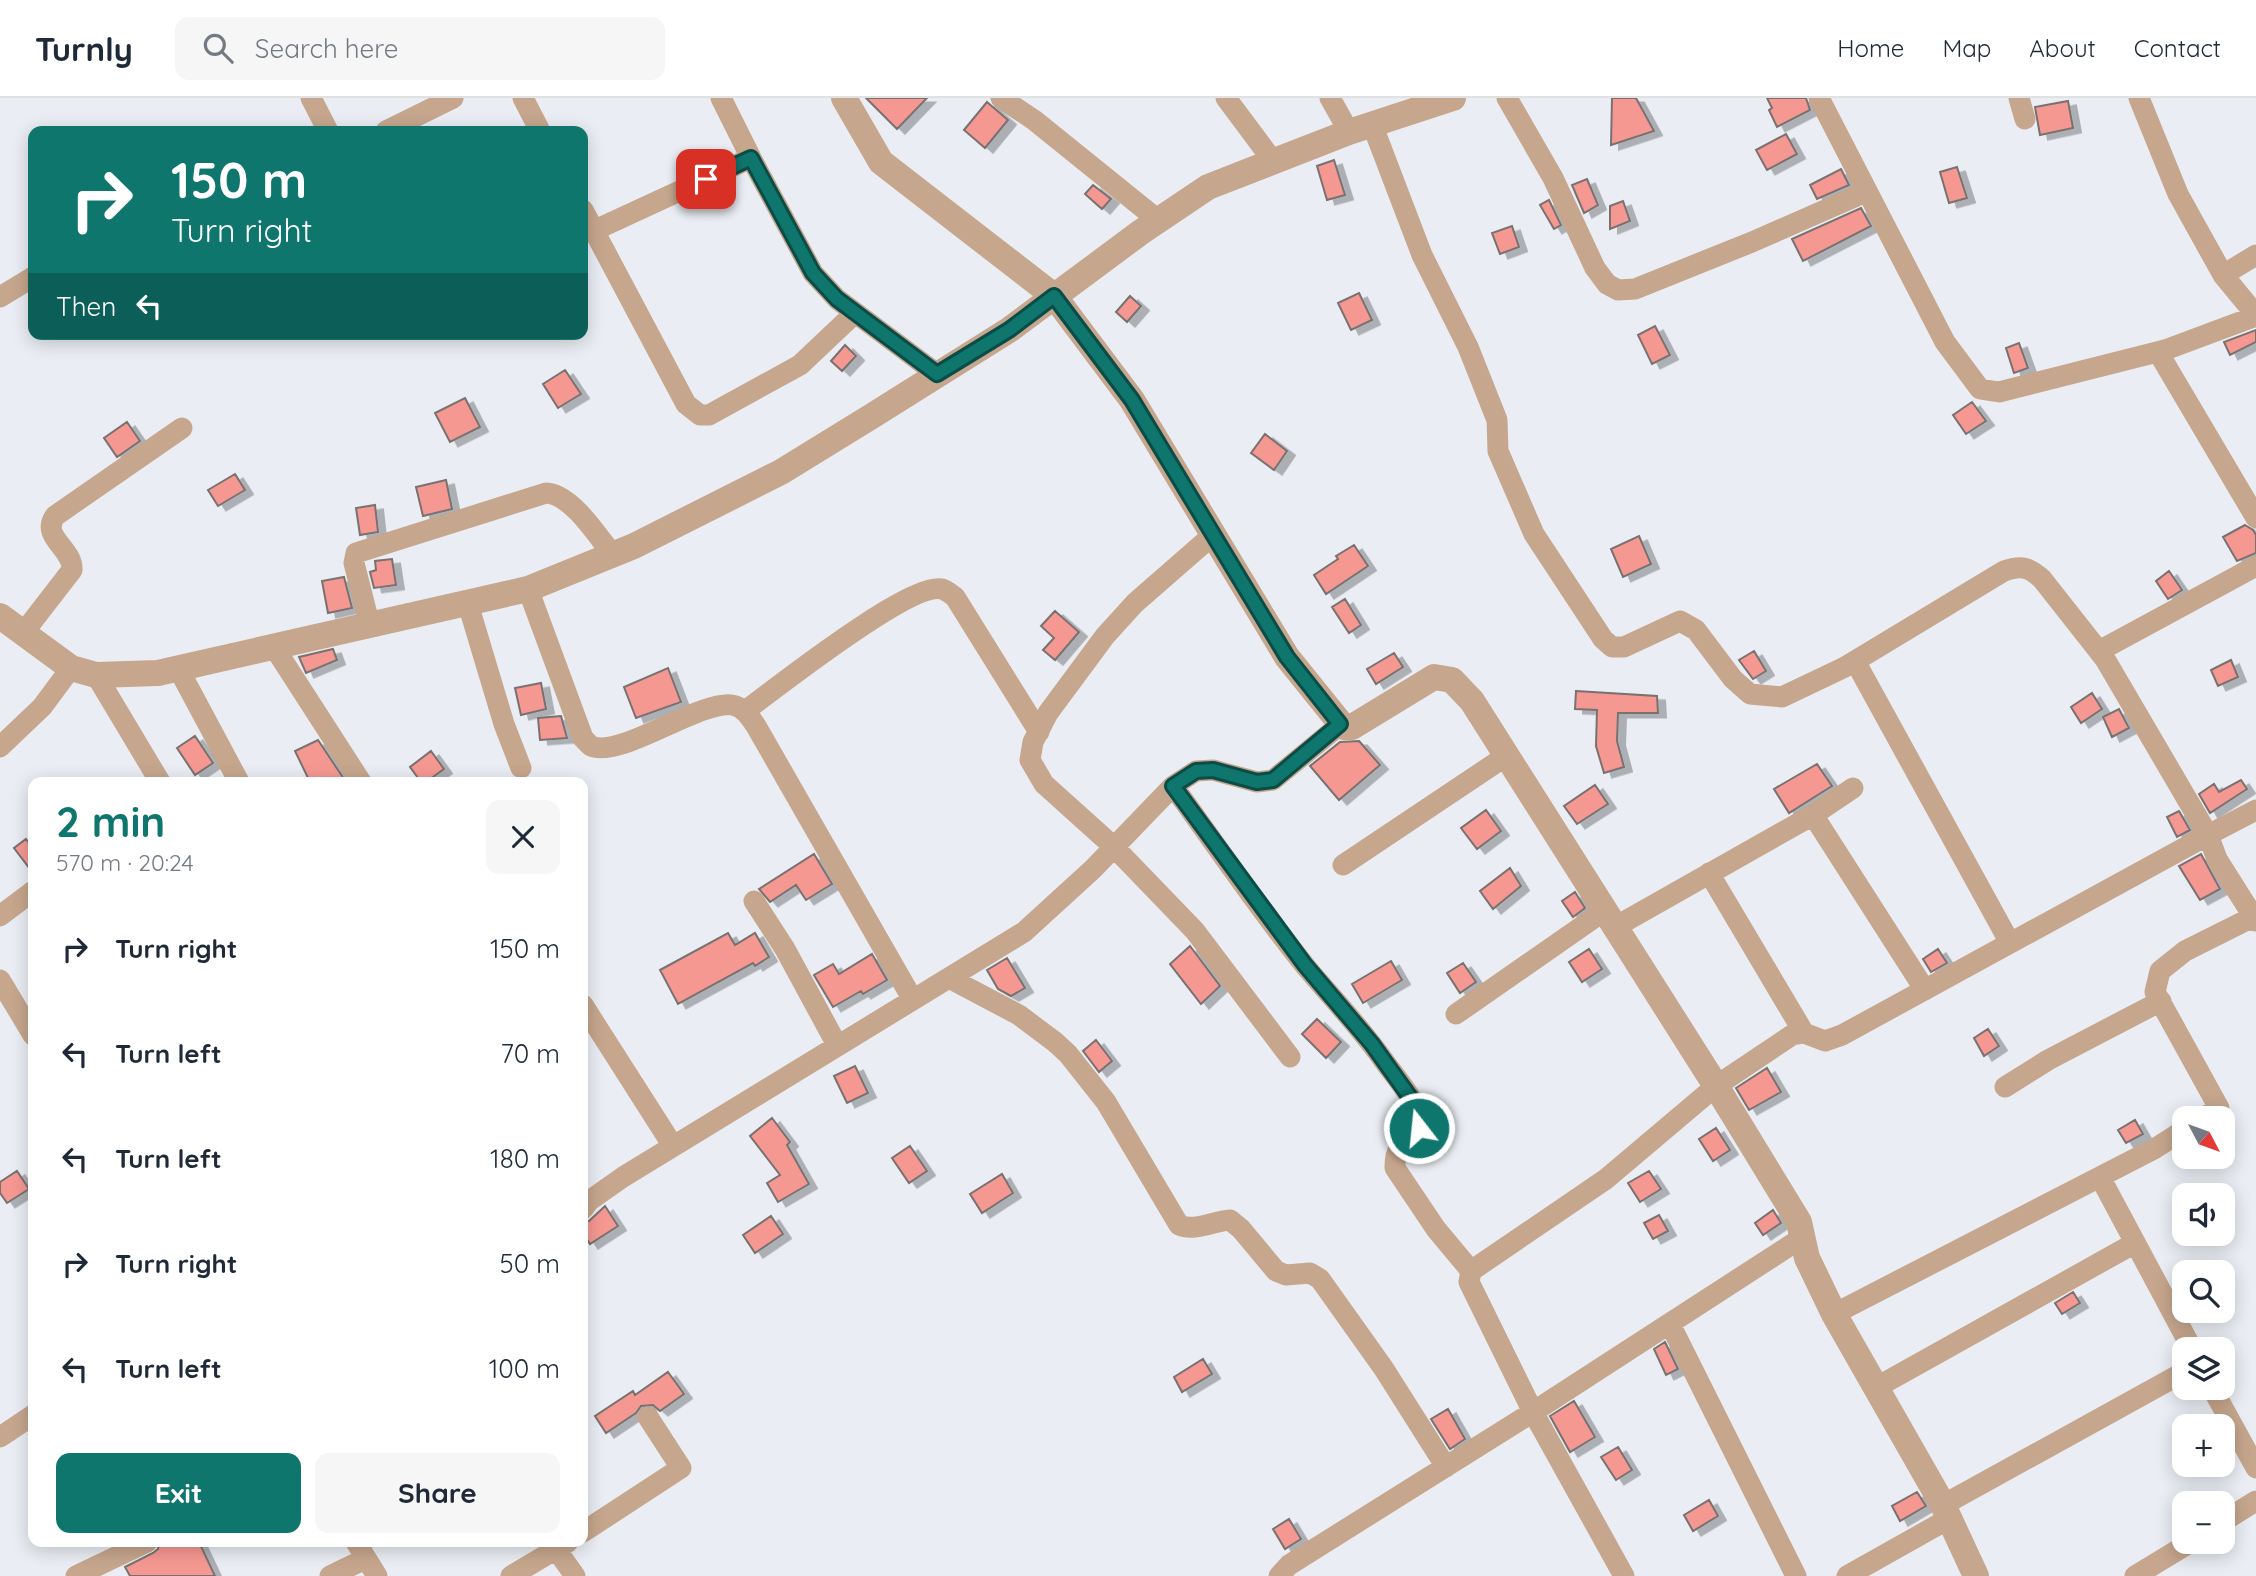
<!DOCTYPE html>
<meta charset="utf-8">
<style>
:root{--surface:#fff;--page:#f6f6f7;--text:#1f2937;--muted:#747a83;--line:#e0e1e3;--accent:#0f766e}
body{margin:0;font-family:Quicksand,sans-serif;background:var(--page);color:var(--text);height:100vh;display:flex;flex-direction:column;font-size:26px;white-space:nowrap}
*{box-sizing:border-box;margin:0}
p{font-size:23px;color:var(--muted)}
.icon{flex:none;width:38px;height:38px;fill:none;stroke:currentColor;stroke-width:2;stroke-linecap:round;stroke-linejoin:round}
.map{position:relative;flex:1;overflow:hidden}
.details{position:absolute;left:28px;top:679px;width:560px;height:770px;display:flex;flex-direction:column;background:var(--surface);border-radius:14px;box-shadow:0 4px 18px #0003}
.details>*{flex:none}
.hud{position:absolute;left:28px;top:28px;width:560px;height:214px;border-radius:14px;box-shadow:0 4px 18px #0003;background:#0f766e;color:#fff;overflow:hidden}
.needle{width:46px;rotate:131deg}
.fabs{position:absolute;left:2172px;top:1008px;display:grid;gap:14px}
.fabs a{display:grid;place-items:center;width:63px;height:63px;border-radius:14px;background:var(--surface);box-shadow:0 4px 18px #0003;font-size:35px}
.pin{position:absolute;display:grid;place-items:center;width:60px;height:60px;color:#fff;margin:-30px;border-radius:14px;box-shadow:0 4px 10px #0006}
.me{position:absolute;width:77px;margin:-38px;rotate:344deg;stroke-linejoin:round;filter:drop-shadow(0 0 5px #0008)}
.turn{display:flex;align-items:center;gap:24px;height:147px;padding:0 28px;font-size:32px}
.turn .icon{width:91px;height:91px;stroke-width:2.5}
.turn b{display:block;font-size:49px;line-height:60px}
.then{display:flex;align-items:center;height:66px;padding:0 28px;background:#0003;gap:14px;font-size:26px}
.round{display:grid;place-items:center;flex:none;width:74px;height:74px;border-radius:14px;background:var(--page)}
.overview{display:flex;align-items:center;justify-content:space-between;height:119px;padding:0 28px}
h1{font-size:42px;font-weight:800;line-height:52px;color:var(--accent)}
.button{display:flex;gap:14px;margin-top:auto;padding:14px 28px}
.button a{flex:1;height:80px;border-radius:14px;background:var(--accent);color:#fff;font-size:28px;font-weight:800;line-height:80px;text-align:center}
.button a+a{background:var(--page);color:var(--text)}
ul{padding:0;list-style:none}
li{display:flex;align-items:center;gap:21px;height:105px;padding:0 28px}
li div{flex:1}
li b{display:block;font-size:26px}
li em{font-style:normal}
header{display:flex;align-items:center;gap:42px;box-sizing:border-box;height:98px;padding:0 35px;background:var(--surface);border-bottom:2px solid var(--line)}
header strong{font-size:33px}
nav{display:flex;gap:38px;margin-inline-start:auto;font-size:24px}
.search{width:490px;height:63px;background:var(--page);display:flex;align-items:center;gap:18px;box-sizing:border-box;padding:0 24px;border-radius:14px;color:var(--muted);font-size:26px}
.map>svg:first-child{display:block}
.building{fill:#f69892;stroke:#797170;stroke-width:2;filter:url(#shadow)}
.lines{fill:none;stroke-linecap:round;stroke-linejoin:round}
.minor{stroke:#c6a68d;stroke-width:21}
.tertiary{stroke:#c6a68d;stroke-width:26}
.route-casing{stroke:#0a4d48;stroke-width:18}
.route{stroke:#0f766e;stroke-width:12}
</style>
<header>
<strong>Turnly</strong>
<div class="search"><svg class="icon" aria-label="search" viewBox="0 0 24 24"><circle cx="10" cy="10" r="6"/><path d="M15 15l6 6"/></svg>Search here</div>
<nav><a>Home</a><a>Map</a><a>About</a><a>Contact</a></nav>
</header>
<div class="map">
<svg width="2256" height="1478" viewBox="0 0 2256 1478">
<defs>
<filter id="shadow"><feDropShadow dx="8" dy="4.5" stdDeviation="0" flood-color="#0004"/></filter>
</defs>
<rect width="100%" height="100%" fill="#eaeef4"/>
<path class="building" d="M 866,0 L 927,0 L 897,31 Z
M 1612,0 L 1636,0 L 1654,33 L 1611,47 Z
M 1767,0 L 1806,0 L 1810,12 L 1777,29 L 1769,12 L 1772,10 Z
M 2068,3 L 2073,30 L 2040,37 L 2035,9 Z
M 987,4 L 1008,22 L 985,50 L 964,32 Z
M 1786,36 L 1797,56 L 1767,72 L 1756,52 Z
M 1334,62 L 1345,97 L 1327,102 L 1317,68 Z
M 1957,69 L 1967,100 L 1949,105 L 1940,74 Z
M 1841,71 L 1849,87 L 1817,101 L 1810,87 Z
M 1587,81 L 1598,107 L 1584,115 L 1572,87 Z
M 1093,87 L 1111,101 L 1102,111 L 1085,96 Z
M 1549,102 L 1561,127 L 1554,131 L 1540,107 Z
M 1623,103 L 1630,123 L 1610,131 L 1610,108 Z
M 1861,110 L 1871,128 L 1803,163 L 1792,141 Z
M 1512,128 L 1519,149 L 1500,156 L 1492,135 Z
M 1359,195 L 1372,222 L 1351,232 L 1338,205 Z
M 1130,198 L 1141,208 L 1127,224 L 1116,214 Z
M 1655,228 L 1670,257 L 1652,266 L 1638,237 Z
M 2256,232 L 2256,244 L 2230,257 L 2224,244 Z
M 2019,245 L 2028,270 L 2014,275 L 2006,250 Z
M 845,247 L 856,258 L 842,273 L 831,263 Z
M 565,272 L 581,296 L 558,310 L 543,286 Z
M 465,300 L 480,329 L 450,344 L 435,315 Z
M 1972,304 L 1986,323 L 1966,336 L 1953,317 Z
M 127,324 L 140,343 L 117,359 L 104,340 Z
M 1265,336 L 1287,353 L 1274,372 L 1251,355 Z
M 235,376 L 245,392 L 218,408 L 208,392 Z
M 446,382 L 452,411 L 423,418 L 416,389 Z
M 375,407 L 378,434 L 360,437 L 356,410 Z
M 2245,427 L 2253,432 L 2256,437 L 2256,455 L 2237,463 L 2223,439 Z
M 1639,438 L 1651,466 L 1623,479 L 1611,451 Z
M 1354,447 L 1368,468 L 1326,496 L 1314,477 L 1338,461 L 1336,458 Z
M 392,461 L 396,487 L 374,490 L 370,474 L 376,472 L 375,463 Z
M 2169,473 L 2182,492 L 2168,501 L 2156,483 Z
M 344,479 L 352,510 L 328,515 L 322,483 Z
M 1345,501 L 1361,527 L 1349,535 L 1332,509 Z
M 1055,513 L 1079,534 L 1055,562 L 1043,552 L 1054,540 L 1041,528 Z
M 333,551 L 337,562 L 306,575 L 299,559 Z
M 1754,553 L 1766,573 L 1753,581 L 1739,562 Z
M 1394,555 L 1403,569 L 1376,586 L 1367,571 Z
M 2231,562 L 2238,579 L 2218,588 L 2211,572 Z
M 668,570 L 681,604 L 636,620 L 624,589 Z
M 541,585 L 546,611 L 521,617 L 515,590 Z
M 1576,593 L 1657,598 L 1658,615 L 1618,615 L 1617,643 L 1624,669 L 1604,675 L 1596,648 L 1597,612 L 1575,611 Z
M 2092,595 L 2102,611 L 2081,625 L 2071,609 Z
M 2119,611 L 2129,630 L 2112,639 L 2103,619 Z
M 561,618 L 567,640 L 540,642 L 538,620 Z
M 195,638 L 213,665 L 195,677 L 177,650 Z
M 318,642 L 346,684 L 310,684 L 295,653 Z
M 1359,643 L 1380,667 L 1339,702 L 1310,668 L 1340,644 Z
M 431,653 L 444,671 L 426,684 L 421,684 L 410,669 Z
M 1817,666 L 1832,688 L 1789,715 L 1774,691 Z
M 2241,682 L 2247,691 L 2210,715 L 2199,696 L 2214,686 L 2219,694 Z
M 1595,687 L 1608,706 L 1577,726 L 1564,708 Z
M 1486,712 L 1501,733 L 1477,751 L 1461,730 Z
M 2179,713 L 2190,732 L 2177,739 L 2167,719 Z
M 26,741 L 33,750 L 33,775 L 14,750 Z
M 814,756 L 832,786 L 806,802 L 796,787 L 770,804 L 759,791 Z
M 2201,756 L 2220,791 L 2200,802 L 2179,768 Z
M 1510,770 L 1521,788 L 1493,811 L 1480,793 Z
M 1575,794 L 1585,810 L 1573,819 L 1562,803 Z
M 728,835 L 735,847 L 755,835 L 769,859 L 755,868 L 753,865 L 678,906 L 660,872 Z
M 1190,848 L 1220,888 L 1201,906 L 1170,866 Z
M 1589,851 L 1602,871 L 1582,884 L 1569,864 Z
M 1938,851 L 1947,865 L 1931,874 L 1923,861 Z
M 872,856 L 887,882 L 863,896 L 861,893 L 833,909 L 814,877 L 833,866 L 839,876 Z
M 1007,860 L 1025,890 L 1011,898 L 998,891 L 987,872 Z
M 1391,863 L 1402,882 L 1363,905 L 1352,886 Z
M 1463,865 L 1476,884 L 1460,895 L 1447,875 Z
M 1317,921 L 1341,944 L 1326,960 L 1302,936 Z
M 1988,931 L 1999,948 L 1984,958 L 1974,940 Z
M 1096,942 L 1112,963 L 1099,974 L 1083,953 Z
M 855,968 L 868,995 L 847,1005 L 834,978 Z
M 1767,970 L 1781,994 L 1749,1012 L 1736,990 Z
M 772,1020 L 790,1044 L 787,1047 L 809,1086 L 778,1104 L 767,1085 L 780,1077 L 750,1038 Z
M 2135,1022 L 2143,1036 L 2126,1045 L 2118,1032 Z
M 1716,1030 L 1730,1052 L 1713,1063 L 1699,1041 Z
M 910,1048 L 927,1073 L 909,1085 L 892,1060 Z
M 17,1073 L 29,1091 L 7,1105 L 0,1095 L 0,1084 Z
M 1649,1073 L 1661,1091 L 1640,1104 L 1628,1085 Z
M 1002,1076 L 1013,1095 L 982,1115 L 970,1096 Z
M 605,1108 L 618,1128 L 590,1146 L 583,1135 L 583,1124 L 589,1123 Z
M 1773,1112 L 1781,1125 L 1763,1137 L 1755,1125 Z
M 1659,1117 L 1668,1133 L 1653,1141 L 1644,1125 Z
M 771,1118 L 783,1136 L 755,1155 L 743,1137 Z
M 2073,1194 L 2080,1205 L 2062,1216 L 2055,1205 Z
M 1665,1244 L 1678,1271 L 1666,1277 L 1654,1251 Z
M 1203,1261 L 1212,1276 L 1182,1294 L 1174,1279 Z
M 668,1274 L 684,1296 L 660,1313 L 653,1307 L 641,1308 L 636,1315 L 606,1335 L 595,1318 L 633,1293 L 635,1297 Z
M 1574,1303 L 1595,1339 L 1570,1354 L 1550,1318 Z
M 1448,1311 L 1465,1341 L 1450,1351 L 1431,1321 Z
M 1618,1349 L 1632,1372 L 1616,1382 L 1601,1359 Z
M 1917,1394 L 1926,1408 L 1900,1423 L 1892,1408 Z
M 1709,1402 L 1718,1418 L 1693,1433 L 1684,1417 Z
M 1289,1421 L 1301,1441 L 1285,1451 L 1273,1431 Z
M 160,1444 L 199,1444 L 215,1478 L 130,1478 L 125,1469 L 153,1455 L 158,1451 Z"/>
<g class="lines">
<path class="minor" d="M 311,0 L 328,33
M 523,0 L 540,33
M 721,0 L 751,60 L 813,175 L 837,201 L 937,276
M 1001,0 L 1034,22 L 1158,122
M 1226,0 L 1273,63
M 1330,0 L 1349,34
M 1507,0 L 1553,80 L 1595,170 L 1607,186 L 1618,192 L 1635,191 L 1752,144 L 1866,94
M 1819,0 L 1945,244 L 1980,291 L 1999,294 L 2165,252 L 2256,218
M 2019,0 L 2025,21
M 2139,0 L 2178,96 L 2223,177 L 2256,217
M 1372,26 L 1422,157 L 1468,249 L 1497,322 L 1498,353 L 1534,436 L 1603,541 L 1612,549 L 1624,549 L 1680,523 L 1696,532 L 1733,581 L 1750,596 L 1782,599 L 1845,569 L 2004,473 C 2021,467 2029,469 2042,481 L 2105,561 L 2208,737 L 1842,937 L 1825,943 L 1804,935 L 1792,937 L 1716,988 L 1606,1081 L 1471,1173 L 1469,1184 L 1533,1314 L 1624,1478
M 386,33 L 453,0
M 583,112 L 686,306 L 700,317 L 709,317 L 800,267 L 855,215
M 593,133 L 751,60
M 2223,177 L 2256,157
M 0,199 L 33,179
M 2158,254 L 2256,420
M 1214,436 L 1135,505 L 1105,538 L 1048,615 L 1033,644 L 1030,662 L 1044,686 L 1114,749 L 1195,833 L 1290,959
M 528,491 L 583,640 C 586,643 588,646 591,648 C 620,661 700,602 732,607 C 744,609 750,619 756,628 L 913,902
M 468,506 L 504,626 L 521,670
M 370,528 L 354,465 L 356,455 L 546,395 C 571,396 597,437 612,456
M 24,534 L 72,472 C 74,451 40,439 55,418 L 182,330
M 274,549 L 361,684
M 2099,553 L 2256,468
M 1855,563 L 2010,845
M 178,570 L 239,684
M 96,577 L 160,684
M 745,613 C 776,590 910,484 942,491 C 946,492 952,497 955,499 L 1039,634
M 0,649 L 42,609 L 71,570
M 1173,688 C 1217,748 1259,811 1306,869 C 1332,900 1361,930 1384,963 C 1393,976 1420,1007 1420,1022 C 1420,1042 1394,1037 1395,1070 L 1436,1131 L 1471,1173
M 2256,712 L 2208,737 L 2217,761 L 2256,823
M 1813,717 L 1925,892
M 1343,767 L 1506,658
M 1709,775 L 1804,935
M 754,803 L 785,851 L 837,947
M 0,818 L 33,793
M 1615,829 L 1813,717 L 1853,690
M 949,880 L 1019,917 L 1055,944 L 1068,956 L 1106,1004 L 1179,1127 C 1195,1134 1213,1123 1230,1122 L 1241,1131 L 1276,1173 L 1286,1177 L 1310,1175 L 1320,1181 L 1384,1271 L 1446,1369
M 0,882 L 33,937
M 583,907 L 673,1048
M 1456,916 L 1604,813
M 2005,989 L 2048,962 L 2161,903
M 2203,1020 L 2219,1010 L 2155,894 L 2160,873 L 2185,853 L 2253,819
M 2100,1079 L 2192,1251
M 583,1111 L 589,1103 L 623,1079 L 1024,834 L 1093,771 L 1173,688 L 1196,673 L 1213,672 L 1257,684 L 1273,682 L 1341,626
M 1834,1216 L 2154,1051 L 2184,1032
M 1670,1226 L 1796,1478
M 1877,1289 L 2135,1145
M 2212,1290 L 2256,1370
M 0,1339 L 33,1317
M 1943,1407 L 2184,1274
M 2222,1424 L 2256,1403
M 583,1434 L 681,1370 L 648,1319
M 356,1444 L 377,1478
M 551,1444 L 575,1478
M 76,1478 L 147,1444
M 330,1478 L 365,1461
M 511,1478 L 568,1444
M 1279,1478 L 1289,1467 L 1533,1314 L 1803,1139
M 1847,1478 L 1950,1420
M 2135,1478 L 2191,1444"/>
<path class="tertiary" d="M 844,0 L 881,64 L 1054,198 L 1132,302 L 1287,559 L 1341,626 L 1344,629 L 1352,629 L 1434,579 L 1452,582 L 1472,603 L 1716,988 L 1799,1124 L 1807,1160 L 1834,1216 L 1943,1407 L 1976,1478
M 0,518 L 71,570 L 96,577 L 158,575 L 528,491 L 634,448 L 781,374 L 872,318 L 1009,232 L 1141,134 L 1208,89 L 1349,34 L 1453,0"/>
</g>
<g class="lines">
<defs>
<path id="route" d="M 706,81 L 751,60 L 813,175 L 837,201 L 937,276 L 1009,232 L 1054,198 L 1132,302 L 1287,559 L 1340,626 L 1273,682 L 1257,684 L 1213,672 L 1196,673 L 1173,688 L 1305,867 L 1372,946 L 1412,1002 L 1421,1020 L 1419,1030"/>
</defs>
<use href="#route" class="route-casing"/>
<use href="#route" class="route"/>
</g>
</svg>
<div class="fabs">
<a><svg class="needle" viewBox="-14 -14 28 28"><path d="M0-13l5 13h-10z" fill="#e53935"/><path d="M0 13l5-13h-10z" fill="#747a83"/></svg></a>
<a><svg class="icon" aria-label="sound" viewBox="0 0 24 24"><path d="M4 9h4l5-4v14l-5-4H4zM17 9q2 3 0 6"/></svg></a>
<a><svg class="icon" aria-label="search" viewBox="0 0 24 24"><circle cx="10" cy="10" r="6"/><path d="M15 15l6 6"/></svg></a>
<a><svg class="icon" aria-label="layers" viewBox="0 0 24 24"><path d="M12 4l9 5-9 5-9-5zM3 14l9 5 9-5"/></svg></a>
<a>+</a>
<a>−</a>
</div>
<div class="pin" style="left:706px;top:81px;background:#d93025"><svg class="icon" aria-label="arrive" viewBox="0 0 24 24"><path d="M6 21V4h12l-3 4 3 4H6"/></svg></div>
<svg class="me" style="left:1419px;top:1030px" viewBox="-20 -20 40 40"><circle r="17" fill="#0f766e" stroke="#fff" stroke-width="3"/><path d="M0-11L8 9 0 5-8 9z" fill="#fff"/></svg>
<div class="hud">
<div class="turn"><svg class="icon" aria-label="right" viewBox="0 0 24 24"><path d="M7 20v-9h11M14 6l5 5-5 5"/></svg><div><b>150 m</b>Turn right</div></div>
<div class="then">Then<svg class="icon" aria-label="left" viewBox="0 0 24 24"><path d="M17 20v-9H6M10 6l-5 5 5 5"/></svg></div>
</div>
<section class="details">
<div class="overview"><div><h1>2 min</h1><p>570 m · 20:24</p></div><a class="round"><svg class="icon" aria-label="close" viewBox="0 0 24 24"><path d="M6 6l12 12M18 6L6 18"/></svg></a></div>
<ul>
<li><svg class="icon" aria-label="right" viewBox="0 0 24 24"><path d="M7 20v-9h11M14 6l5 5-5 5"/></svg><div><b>Turn right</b></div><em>150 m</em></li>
<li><svg class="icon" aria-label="left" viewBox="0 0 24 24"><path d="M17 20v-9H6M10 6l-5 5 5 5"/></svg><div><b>Turn left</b></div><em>70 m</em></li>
<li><svg class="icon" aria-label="left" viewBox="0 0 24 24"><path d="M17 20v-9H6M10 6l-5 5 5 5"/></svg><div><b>Turn left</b></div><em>180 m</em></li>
<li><svg class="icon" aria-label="right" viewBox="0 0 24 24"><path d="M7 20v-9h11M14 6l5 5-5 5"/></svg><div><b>Turn right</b></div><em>50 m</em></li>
<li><svg class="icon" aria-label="left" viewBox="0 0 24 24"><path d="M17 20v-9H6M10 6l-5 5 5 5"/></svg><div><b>Turn left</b></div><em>100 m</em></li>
</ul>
<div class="button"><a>Exit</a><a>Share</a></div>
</section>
</div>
